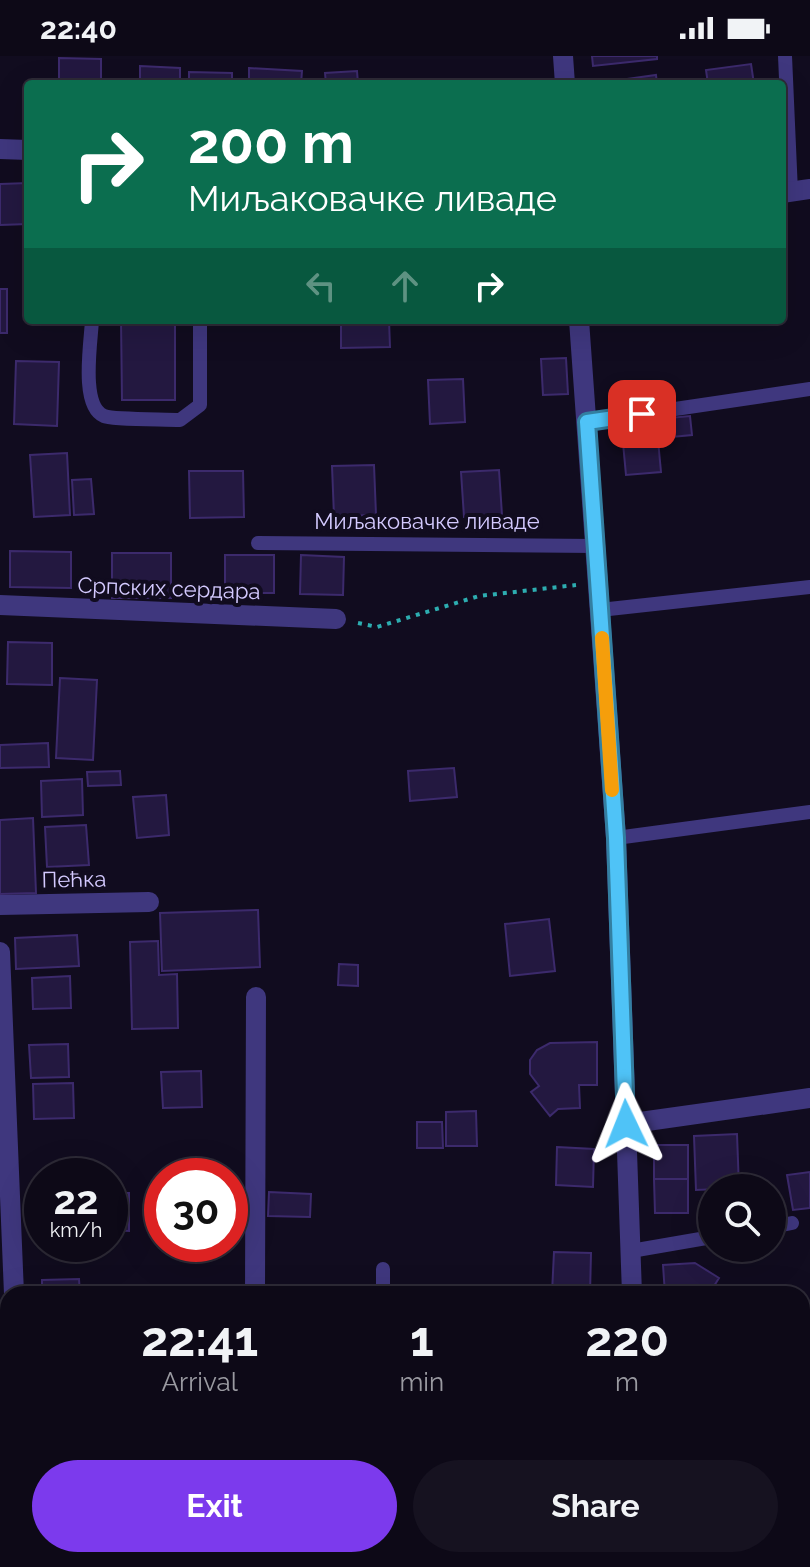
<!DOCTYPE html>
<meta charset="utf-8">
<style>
:root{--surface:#0d0917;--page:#161220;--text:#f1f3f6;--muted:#9a9aa1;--line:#2d2a36;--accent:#7c3aed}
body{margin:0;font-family:Raleway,sans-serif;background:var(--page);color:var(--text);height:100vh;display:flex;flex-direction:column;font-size:30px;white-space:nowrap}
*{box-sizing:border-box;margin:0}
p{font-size:26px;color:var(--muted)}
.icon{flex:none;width:44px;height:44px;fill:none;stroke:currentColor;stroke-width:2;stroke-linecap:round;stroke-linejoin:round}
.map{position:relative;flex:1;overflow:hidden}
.drawer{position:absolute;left:0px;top:1230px;width:810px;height:282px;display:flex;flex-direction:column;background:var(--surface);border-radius:24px 24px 0 0;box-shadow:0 8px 32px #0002,0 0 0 2px var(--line)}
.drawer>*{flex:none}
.banner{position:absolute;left:24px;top:24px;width:762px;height:244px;border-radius:8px;box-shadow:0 8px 32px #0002,0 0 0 2px var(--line);background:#0b6e4f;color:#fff;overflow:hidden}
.buttons{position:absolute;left:698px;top:1118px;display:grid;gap:16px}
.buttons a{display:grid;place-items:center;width:88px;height:88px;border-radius:50%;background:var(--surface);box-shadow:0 8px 32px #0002,0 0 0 2px var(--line);font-size:40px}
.speed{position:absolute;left:24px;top:1102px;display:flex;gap:16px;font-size:40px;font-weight:700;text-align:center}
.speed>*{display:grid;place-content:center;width:104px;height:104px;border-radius:50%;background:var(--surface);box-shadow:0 8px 32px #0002,0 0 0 2px var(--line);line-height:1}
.speed small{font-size:20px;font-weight:400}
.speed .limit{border:12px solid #d22;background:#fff;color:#111}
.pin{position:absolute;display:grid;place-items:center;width:68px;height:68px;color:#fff;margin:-34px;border-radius:16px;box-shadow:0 4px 12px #0006}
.me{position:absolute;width:88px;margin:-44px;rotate:358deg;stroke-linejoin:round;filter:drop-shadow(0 0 6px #0008)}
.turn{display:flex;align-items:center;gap:28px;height:168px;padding:0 32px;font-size:36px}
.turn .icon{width:104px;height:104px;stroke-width:2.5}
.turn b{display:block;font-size:56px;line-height:68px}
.lanes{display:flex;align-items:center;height:76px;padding:0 32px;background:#0003;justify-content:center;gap:40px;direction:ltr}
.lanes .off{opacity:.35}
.eta{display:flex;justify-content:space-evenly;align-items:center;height:136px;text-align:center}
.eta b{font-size:48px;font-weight:700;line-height:56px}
.action{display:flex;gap:16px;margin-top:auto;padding:16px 32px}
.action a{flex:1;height:92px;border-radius:48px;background:var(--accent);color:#fff;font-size:32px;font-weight:700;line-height:92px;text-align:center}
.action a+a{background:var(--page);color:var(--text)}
.status{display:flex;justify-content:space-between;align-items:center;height:56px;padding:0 40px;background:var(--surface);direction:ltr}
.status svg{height:22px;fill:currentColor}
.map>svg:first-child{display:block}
.building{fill:#231840;stroke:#3c2a6c;stroke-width:2}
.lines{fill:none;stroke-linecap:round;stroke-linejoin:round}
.path{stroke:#2dadb0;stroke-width:4;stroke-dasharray:4 6;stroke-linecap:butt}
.lane{stroke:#3f377e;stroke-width:14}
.street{stroke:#3f377e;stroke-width:20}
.route-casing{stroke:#337fa1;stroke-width:20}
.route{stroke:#4fc3f7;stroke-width:14}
.slow{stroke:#f59e0b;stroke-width:14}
.labels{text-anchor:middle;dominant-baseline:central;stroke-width:8;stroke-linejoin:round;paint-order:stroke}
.street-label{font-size:22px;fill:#d4caff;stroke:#110c1f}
</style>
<div class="status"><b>22:40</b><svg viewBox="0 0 49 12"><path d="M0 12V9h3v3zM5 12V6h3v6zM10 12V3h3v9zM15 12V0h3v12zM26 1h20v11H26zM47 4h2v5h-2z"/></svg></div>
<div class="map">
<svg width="810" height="1511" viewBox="0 0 810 1511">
<rect width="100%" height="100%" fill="#110c1f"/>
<path class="building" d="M 592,0 L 657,0 L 657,3 L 593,10 Z
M 59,2 L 101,3 L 101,28 L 59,28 Z
M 751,8 L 754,28 L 708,28 L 706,14 Z
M 140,10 L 180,12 L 180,28 L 140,28 Z
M 249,12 L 302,15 L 301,28 L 249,28 Z
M 357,15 L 358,28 L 326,28 L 325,17 Z
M 189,16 L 232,17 L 232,28 L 189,28 Z
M 656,19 L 657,28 L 619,28 L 619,24 Z
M 28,127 L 28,168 L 0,169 L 0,128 Z
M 0,233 L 7,233 L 7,277 L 0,277 Z
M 121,264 L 175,264 L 175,344 L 122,344 Z
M 341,264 L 389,264 L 390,291 L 341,292 Z
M 566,302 L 568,338 L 543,339 L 541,303 Z
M 16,305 L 59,306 L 57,370 L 14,368 Z
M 463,323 L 465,366 L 430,368 L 428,324 Z
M 690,360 L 692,379 L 661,382 L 659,363 Z
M 658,384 L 661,416 L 626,419 L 623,387 Z
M 67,397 L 70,459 L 34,461 L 30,399 Z
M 374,409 L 376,459 L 334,460 L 332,410 Z
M 499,414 L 502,459 L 464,461 L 461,416 Z
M 189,415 L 243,415 L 244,461 L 190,462 Z
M 91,423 L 94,458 L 74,459 L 72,424 Z
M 10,495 L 71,496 L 71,532 L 10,531 Z
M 112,497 L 171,497 L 171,542 L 112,542 Z
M 225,499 L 274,499 L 274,537 L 225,537 Z
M 301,499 L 344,501 L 343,539 L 300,538 Z
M 8,586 L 52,587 L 52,629 L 7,628 Z
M 60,622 L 97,624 L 93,704 L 56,702 Z
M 48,687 L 49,711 L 0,712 L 0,689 Z
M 454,712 L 457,741 L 410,745 L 408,715 Z
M 120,715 L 121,729 L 88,730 L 87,716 Z
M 82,723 L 83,759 L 42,761 L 41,725 Z
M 166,739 L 169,779 L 137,782 L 133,741 Z
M 33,762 L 36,837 L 0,838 L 0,764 Z
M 86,769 L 89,809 L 47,811 L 45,771 Z
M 258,854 L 260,911 L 162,915 L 160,857 Z
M 549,863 L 555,915 L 510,920 L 505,868 Z
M 77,879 L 79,910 L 16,913 L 15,882 Z
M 158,885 L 159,919 L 177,918 L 178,972 L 132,973 L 130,886 Z
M 339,908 L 358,909 L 358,930 L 338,929 Z
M 70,920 L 71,952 L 33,953 L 32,922 Z
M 597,986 L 597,1029 L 579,1029 L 580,1052 L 558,1053 L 550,1060 L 531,1036 L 539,1030 L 530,1018 L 530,1004 L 537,994 L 550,987 Z
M 68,988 L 69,1021 L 31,1022 L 29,989 Z
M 201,1015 L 202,1051 L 163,1052 L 161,1016 Z
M 73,1027 L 74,1062 L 34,1063 L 33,1028 Z
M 476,1055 L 477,1090 L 446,1090 L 446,1056 Z
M 417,1066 L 442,1066 L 443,1092 L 417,1092 Z
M 737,1078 L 739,1132 L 696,1134 L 694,1080 Z
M 654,1089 L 688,1089 L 688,1123 L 654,1123 Z
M 557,1091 L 594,1093 L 593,1131 L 556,1129 Z
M 810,1116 L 810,1152 L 793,1154 L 787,1119 Z
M 654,1123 L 688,1123 L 688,1157 L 655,1157 Z
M 269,1136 L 311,1138 L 310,1161 L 268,1160 Z
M 110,1137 L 129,1137 L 129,1175 L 110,1174 Z
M 554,1196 L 591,1197 L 590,1238 L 552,1237 Z
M 695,1207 L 719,1222 L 709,1238 L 665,1238 L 663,1209 Z
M 79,1223 L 80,1238 L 42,1238 L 42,1224 Z
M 215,1233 L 244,1233 L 244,1238 L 215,1238 Z
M 8,1451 L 8,1498 L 0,1499 L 0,1453 Z
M 67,1504 L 124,1504 L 125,1511 L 69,1511 Z
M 456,1504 L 492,1504 L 494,1511 L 458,1511 Z
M 504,1504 L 533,1504 L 535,1511 L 506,1511 Z
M 533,1504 L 560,1504 L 561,1509 L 535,1511 Z
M 668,1504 L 702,1504 L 703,1511 L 669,1511 Z
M 737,1504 L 801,1504 L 802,1511 L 738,1511 Z"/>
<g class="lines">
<path class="path" d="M 358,567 L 377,571 L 479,540 L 576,529"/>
<path class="lane" d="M 785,0 L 791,136
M 92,264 C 91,286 80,350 104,360 C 113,364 166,363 180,364 L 200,349 L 200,264
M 587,366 L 810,333
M 258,487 L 595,490
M 600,554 L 810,531
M 616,782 L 810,756
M 772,1171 L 792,1167
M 631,1195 L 712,1181
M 383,1238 L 383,1213"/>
<path class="street" d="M 563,0 L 565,28
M 0,93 L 28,94
M 782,137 L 810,133
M 579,264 L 616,782 L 632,1238
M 0,549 L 336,563
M 0,849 L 149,846
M 0,896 L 14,1238
M 626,1068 L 810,1042
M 255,1238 L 256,941
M 802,1372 L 810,1371
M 0,1397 L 8,1397
M 723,1504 L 724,1511"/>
</g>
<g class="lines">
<defs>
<path id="route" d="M 626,1068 L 616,782 L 587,366 L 642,358"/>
</defs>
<use href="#route" class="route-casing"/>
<use href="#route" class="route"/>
<path class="slow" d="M 602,582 L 612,734"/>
</g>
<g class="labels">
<g class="street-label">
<text x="427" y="465">Миљаковачке ливаде</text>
<text transform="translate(169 532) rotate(2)">Српских сердара</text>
<text transform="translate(74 823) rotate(-1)">Пећка</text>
</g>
</g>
</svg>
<div class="buttons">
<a><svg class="icon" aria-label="search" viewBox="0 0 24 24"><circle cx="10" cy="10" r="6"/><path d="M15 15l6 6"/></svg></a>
</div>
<div class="speed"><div>22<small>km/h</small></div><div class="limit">30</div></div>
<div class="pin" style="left:642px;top:358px;background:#d93025"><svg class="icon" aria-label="arrive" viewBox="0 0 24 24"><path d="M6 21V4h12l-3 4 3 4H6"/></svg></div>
<svg class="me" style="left:626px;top:1068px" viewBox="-20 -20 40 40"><path d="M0-17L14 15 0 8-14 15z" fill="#4fc3f7" stroke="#fff" stroke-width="4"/></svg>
<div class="banner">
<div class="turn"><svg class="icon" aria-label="right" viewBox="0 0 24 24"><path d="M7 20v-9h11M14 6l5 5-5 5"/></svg><div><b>200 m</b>Миљаковачке ливаде</div></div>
<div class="lanes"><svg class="icon off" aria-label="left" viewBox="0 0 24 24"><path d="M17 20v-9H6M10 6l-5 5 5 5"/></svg><svg class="icon off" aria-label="ahead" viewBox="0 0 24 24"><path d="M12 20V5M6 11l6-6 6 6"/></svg><svg class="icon" aria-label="right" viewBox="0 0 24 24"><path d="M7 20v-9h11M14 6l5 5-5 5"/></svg></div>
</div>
<section class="drawer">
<div class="eta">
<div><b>22:41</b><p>Arrival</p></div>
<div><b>1</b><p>min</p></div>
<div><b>220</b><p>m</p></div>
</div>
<div class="action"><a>Exit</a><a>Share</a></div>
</section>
</div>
